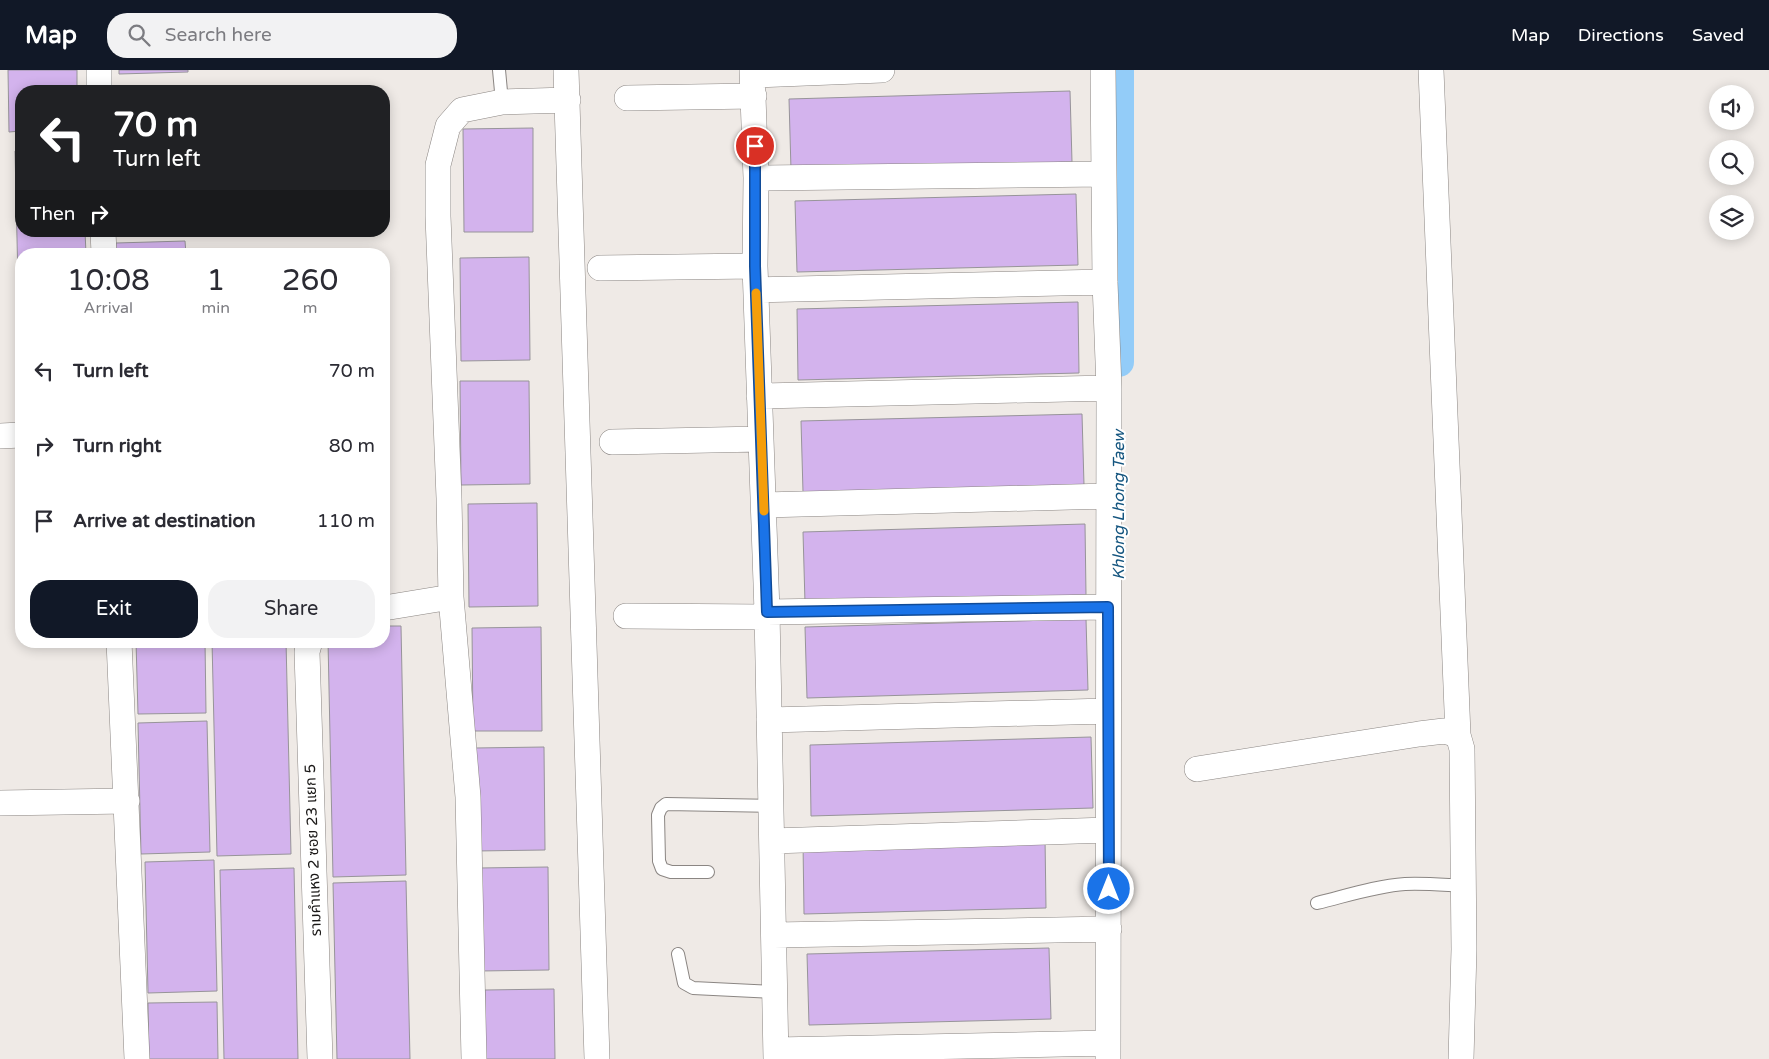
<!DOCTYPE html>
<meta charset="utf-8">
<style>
:root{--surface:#fff;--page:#f2f2f3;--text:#2b2b33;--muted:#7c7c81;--accent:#111827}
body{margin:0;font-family:"Varela Round","Noto Sans Thai",sans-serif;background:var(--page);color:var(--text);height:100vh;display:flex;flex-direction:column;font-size:19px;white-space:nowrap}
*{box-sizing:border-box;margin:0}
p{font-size:16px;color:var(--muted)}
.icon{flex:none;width:28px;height:28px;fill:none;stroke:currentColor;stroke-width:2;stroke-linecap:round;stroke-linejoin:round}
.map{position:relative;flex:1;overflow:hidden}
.drawer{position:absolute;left:15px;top:178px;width:375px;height:400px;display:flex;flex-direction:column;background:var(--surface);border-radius:20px;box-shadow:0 2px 12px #0003}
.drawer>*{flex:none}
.hud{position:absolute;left:15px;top:15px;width:375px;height:152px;border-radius:20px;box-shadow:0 2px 12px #0003;background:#202124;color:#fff;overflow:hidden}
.controls{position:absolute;left:1709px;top:15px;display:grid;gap:10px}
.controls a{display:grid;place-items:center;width:45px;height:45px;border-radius:50%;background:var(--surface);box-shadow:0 2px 12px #0003;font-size:25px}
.pin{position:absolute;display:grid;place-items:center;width:42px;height:42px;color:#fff;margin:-21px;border:2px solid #fff;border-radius:50%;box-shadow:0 1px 5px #0007}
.me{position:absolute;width:55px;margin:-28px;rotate:0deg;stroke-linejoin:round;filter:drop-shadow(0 0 4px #0008)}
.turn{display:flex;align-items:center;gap:18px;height:105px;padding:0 15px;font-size:22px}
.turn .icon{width:65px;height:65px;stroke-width:2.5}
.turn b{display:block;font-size:35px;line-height:42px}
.then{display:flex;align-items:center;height:48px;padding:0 15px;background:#0003;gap:10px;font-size:19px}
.eta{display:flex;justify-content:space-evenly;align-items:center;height:85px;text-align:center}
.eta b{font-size:30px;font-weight:600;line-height:35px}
.button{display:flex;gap:10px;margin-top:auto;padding:10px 15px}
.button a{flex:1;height:58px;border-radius:20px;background:var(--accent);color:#fff;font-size:20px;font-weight:600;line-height:58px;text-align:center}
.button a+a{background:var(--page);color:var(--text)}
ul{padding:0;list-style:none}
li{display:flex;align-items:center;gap:15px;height:75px;padding:0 15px}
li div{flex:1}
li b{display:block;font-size:19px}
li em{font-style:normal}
header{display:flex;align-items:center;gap:30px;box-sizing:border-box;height:70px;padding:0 25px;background:var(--accent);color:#fff}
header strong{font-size:24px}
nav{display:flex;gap:28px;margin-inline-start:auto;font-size:18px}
.search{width:350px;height:45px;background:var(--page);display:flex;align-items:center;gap:12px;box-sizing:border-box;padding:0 18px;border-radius:20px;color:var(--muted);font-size:19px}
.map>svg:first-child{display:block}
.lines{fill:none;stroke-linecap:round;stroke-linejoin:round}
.canal{stroke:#93ccf8;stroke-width:30}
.building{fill:#d3b3ed;stroke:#979499}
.lane-casing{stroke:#8b8683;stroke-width:14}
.street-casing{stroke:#8b8683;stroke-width:26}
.lane{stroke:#fff;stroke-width:12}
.street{stroke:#fff;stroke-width:25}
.route-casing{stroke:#114b97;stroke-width:12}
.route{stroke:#1a73e8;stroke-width:9}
.slow{stroke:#f59e0b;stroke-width:9}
.labels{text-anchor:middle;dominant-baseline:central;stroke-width:4;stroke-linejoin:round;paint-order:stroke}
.street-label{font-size:15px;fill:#1a1817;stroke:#fff}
.water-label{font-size:16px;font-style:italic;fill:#14557f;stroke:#fff}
</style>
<header>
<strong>Map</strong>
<div class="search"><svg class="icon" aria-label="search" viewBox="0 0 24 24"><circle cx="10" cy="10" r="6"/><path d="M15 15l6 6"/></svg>Search here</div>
<nav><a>Map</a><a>Directions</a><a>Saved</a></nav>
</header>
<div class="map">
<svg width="1769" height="989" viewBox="0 0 1769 989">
<rect width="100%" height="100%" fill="#efeae6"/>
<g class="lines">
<path class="canal" d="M 1119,292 L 1119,0"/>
</g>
<path class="building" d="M 8,0 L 77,0 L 77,21 L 21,21 L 21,61 L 9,62 Z
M 119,0 L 188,0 L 188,2 L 119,4 Z
M 1070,21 L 1072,92 L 791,100 L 789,29 Z
M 533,58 L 533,162 L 464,162 L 463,59 Z
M 15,81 L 21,81 L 21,161 L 85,161 L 86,184 L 21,184 L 21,212 L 18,212 Z
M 1076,124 L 1078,195 L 797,202 L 795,131 Z
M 185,171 L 186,184 L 116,184 L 116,173 Z
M 529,187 L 530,290 L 461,291 L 460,188 Z
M 16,228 L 21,228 L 21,359 L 19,359 Z
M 1078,232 L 1079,303 L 798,310 L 797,239 Z
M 460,311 L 529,311 L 530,414 L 461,415 Z
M 1082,344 L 1084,415 L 803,422 L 801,351 Z
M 537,433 L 538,536 L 469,537 L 468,434 Z
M 1085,454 L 1086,525 L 805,533 L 803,462 Z
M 1086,549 L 1088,620 L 807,628 L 805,557 Z
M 384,556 L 401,556 L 406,805 L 333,807 L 328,571 L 384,571 Z
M 541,557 L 542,661 L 473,661 L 472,558 Z
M 136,571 L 205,571 L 206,643 L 138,644 Z
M 212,571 L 286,571 L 291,784 L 217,786 Z
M 207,651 L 210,782 L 141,784 L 138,653 Z
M 1091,667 L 1093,738 L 811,746 L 810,675 Z
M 544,677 L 545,780 L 476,781 L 475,678 Z
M 1045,768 L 1046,838 L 804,844 L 803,773 Z
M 214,790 L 217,921 L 148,923 L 145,792 Z
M 548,797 L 549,900 L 480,901 L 479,798 Z
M 294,798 L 298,989 L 224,989 L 220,800 Z
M 406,811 L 410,989 L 337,989 L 333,813 Z
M 1049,878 L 1051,949 L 809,955 L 807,884 Z
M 554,919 L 555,989 L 485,989 L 485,920 Z
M 217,932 L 218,989 L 149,989 L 148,933 Z"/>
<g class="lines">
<defs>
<path id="lane" d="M 499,0 L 502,32
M 708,802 L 671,802 L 662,799 L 659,791 L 658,745 L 661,738 L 666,734 L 771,736
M 1317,833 C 1346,826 1376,816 1405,814 C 1425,813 1444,815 1464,816
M 678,884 L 684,913 L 693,918 L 775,922"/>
<path id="street" d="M 99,0 L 99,21
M 566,0 L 597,989
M 752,0 L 756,108 L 755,196 L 767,542 L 776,989
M 1103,0 L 1105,212 L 1109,318 L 1108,989
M 1431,0 L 1458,665
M 753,5 L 882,0
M 627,28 L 754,26
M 756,108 L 1104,104
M 103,161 L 104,184
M 600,198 L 755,196
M 756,220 L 1105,212
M 759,326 L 1109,318
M 0,366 L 21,365
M 612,372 L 761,369
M 764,435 L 1108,426
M 384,538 L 451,527
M 767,542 L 1108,537
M 626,546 L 767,547
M 119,571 L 137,989
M 310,571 L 307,582 L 320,989
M 769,650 L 1107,641
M 1197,699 L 1419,664 L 1444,661 L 1458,665 L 1462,679 L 1464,879 L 1461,989
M 0,733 L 127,731
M 772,771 L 1108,760
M 774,865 L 1109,859
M 776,980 L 1108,973
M 474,989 L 468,727 L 451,527 L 449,428 L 438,146 L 438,95 L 448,56 L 462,40 L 502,32 L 568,30"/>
</defs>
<use href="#lane" class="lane-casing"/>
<use href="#street" class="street-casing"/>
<use href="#lane" class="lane"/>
<use href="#street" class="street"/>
</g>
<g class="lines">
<defs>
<path id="route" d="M 755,76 L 755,196 L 767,542 L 1108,537 L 1109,819"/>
</defs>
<use href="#route" class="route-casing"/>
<use href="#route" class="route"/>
<path class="slow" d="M 756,223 L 764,441"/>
</g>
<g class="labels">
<g class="street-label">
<text transform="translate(313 780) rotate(-92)">รามคำแหง 2 ซอย 23 แยก 5</text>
</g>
<g class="water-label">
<text transform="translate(1119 435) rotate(-90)">Khlong Lhong Taew</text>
</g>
</g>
</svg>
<div class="controls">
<a><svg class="icon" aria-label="sound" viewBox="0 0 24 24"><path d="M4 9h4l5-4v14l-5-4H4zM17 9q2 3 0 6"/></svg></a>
<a><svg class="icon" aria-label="search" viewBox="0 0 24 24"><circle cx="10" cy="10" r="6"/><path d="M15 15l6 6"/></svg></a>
<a><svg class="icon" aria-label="layers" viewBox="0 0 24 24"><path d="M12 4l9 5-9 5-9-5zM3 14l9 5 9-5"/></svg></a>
</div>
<div class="pin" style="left:755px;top:76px;background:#d93025"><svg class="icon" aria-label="arrive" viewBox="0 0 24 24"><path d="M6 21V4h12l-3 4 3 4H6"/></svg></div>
<svg class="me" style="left:1109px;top:819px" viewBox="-20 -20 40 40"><circle r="17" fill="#1a73e8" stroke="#fff" stroke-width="3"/><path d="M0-11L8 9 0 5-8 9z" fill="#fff"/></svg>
<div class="hud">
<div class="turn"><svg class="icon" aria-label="left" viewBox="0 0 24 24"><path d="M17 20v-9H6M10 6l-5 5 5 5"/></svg><div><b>70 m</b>Turn left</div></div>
<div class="then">Then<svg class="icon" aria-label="right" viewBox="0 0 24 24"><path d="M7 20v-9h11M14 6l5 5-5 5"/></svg></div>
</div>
<section class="drawer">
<div class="eta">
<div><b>10:08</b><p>Arrival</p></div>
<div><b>1</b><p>min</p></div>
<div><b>260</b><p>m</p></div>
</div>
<ul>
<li><svg class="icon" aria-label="left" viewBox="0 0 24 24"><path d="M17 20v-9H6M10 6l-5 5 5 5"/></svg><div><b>Turn left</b></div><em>70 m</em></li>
<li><svg class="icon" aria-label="right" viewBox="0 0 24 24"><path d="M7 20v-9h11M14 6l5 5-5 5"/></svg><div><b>Turn right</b></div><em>80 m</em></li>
<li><svg class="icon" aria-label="arrive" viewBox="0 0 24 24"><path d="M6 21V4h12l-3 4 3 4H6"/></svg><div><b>Arrive at destination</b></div><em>110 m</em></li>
</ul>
<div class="button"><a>Exit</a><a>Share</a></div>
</section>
</div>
